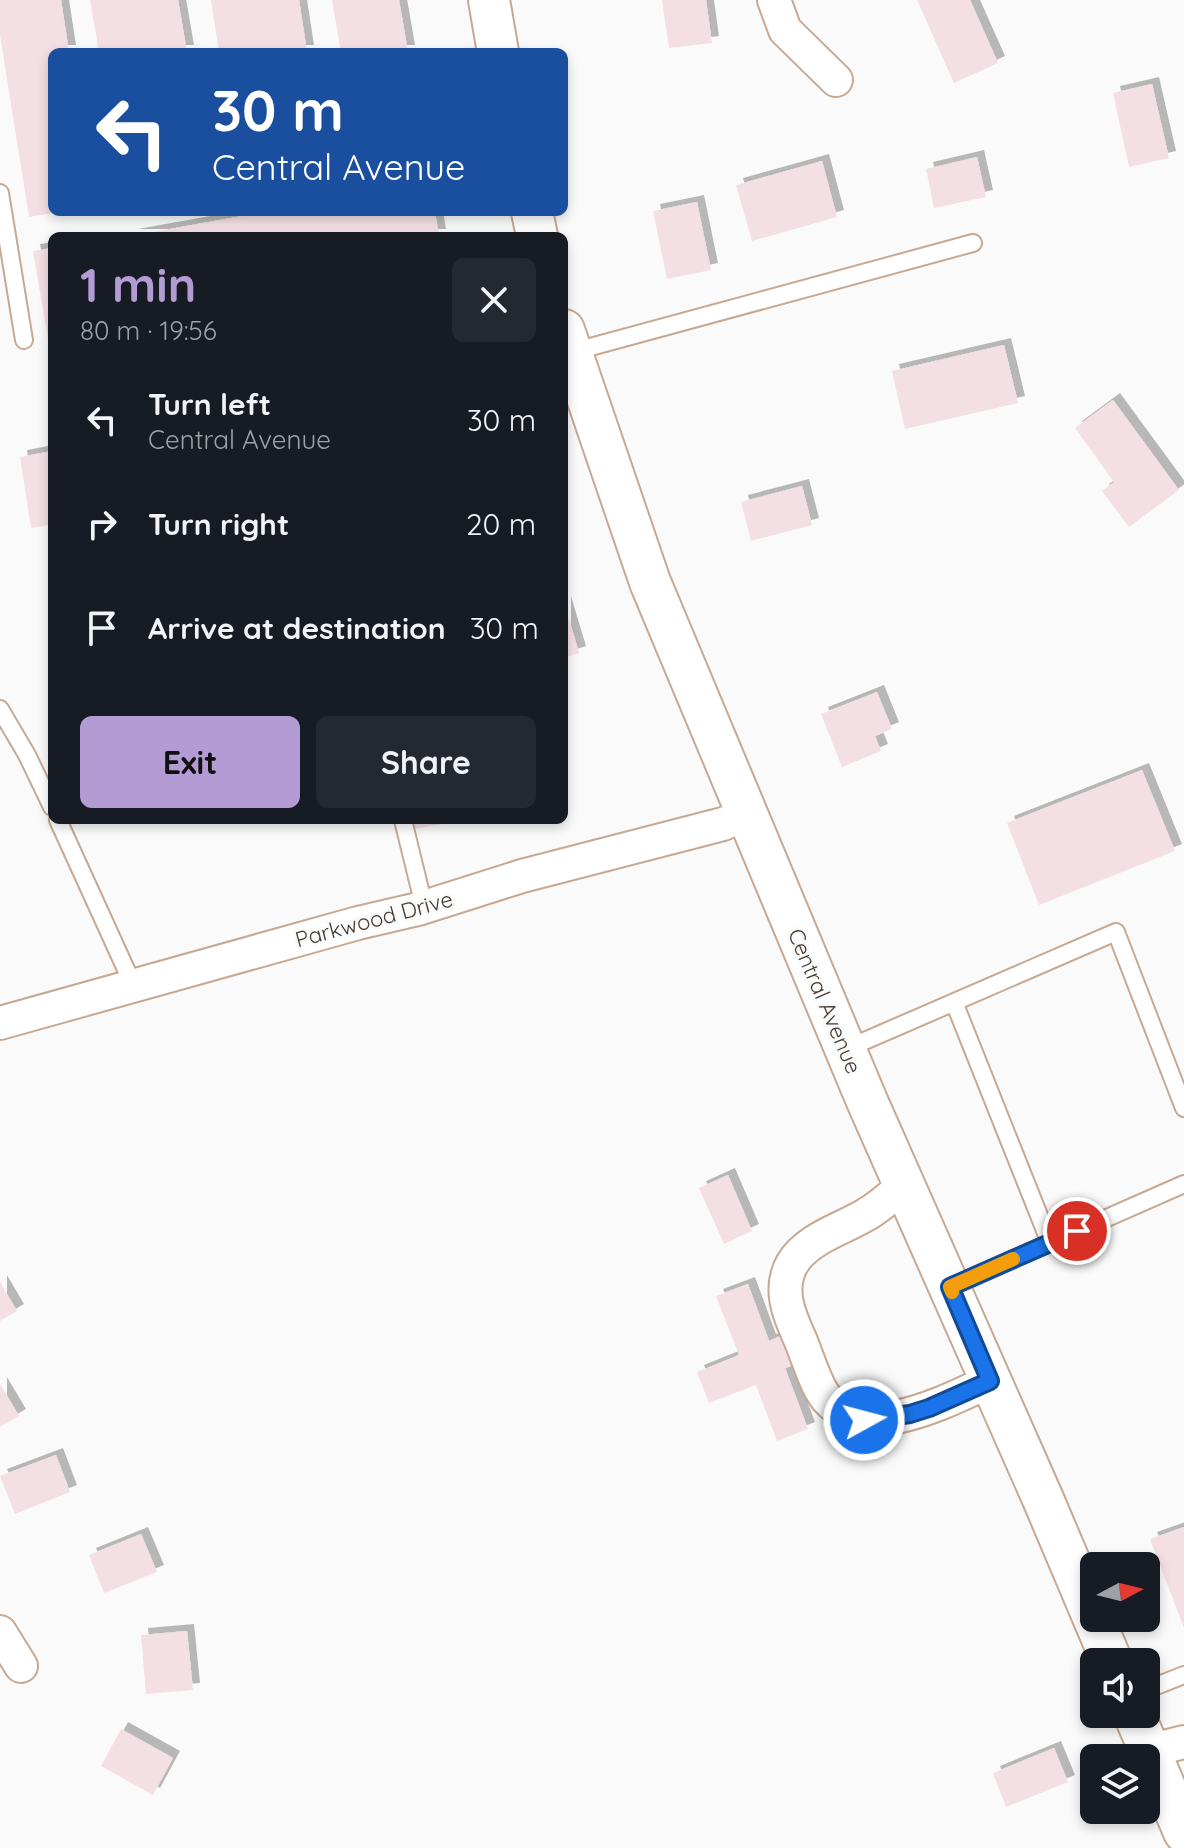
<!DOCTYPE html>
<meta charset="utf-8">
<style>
:root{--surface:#171b24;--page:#242831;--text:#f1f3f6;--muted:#9ea1a6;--accent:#b39cd3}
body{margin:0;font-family:Quicksand,sans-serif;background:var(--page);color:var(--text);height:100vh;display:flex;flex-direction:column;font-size:30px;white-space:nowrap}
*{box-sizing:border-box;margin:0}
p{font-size:26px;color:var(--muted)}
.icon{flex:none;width:44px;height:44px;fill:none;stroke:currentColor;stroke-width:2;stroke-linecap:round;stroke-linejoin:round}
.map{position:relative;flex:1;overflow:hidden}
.panel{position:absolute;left:48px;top:232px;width:520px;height:592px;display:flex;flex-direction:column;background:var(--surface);border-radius:12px;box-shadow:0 4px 12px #0003}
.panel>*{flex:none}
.top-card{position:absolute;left:48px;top:48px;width:520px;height:168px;border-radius:12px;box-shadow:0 4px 12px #0003;background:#1a4fa0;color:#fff;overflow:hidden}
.needle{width:52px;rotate:83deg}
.controls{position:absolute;left:1080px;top:1552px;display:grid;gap:16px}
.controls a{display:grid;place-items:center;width:80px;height:80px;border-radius:12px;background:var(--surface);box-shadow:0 4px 12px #0003;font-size:40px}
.pin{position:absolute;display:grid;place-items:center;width:68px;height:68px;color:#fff;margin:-34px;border:4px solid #fff;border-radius:50%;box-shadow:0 2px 8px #0007}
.me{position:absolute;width:88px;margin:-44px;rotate:83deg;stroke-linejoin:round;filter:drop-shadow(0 0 6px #0008)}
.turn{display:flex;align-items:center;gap:28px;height:168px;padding:0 32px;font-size:36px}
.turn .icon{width:104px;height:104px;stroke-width:2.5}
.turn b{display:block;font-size:56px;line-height:68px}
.round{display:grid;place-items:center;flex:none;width:84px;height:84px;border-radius:12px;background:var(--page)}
.headline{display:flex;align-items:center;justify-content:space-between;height:136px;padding:0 32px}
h1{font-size:48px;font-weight:700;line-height:60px;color:var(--accent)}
.button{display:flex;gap:16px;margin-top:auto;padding:16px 32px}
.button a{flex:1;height:92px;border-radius:12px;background:var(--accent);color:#111;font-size:32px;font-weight:700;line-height:92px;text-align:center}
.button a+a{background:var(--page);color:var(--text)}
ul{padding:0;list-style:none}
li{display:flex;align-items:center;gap:24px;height:104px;padding:0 32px}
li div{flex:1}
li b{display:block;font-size:30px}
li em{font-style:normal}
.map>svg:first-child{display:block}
.building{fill:#f4dfe5;filter:url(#shadow)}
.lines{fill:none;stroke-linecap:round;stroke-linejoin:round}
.service-casing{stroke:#c7a992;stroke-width:20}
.minor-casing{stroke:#c7a992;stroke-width:36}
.tertiary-casing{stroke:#c7a992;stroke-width:44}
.service{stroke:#fff;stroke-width:16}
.minor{stroke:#fff;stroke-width:32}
.tertiary{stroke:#fff;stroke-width:40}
.route-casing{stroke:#114b97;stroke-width:20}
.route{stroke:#1a73e8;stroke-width:14}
.slow{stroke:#f59e0b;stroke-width:14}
.labels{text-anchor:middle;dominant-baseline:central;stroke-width:6;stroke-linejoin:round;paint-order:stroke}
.street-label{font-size:22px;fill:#45392f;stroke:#fafafa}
</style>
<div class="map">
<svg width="1184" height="1848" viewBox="0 0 1184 1848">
<defs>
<filter id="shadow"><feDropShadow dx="7" dy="-7" stdDeviation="0" flood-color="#0004"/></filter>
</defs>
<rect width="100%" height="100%" fill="#fafafa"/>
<path class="building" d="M 0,0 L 61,0 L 69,52 L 52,52 L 52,213 L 29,217 L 0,35 Z
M 90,0 L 178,0 L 187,52 L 99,52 Z
M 211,0 L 299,0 L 307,52 L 219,52 Z
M 332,0 L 399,0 L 408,52 L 341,52 Z
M 662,0 L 706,0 L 712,43 L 669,48 Z
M 917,0 L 970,0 L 998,63 L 954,83 Z
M 1152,84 L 1169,158 L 1129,167 L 1113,93 Z
M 977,157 L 986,197 L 934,208 L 926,169 Z
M 822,161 L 837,217 L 752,241 L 736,185 Z
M 697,202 L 711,270 L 667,279 L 653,211 Z
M 265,212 L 435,212 L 439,236 L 131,236 Z
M 52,248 L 52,345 L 49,345 L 33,251 Z
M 1004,345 L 1018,403 L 905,429 L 892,371 Z
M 1113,400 L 1179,490 L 1129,527 L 1102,491 L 1114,482 L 1075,428 Z
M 52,451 L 52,525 L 31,528 L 20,457 Z
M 802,486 L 812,525 L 751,541 L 741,502 Z
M 564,603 L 579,653 L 564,658 Z
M 877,692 L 892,729 L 875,736 L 881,751 L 842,767 L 821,714 Z
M 1142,770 L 1175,851 L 1039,905 L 1007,823 Z
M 412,820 L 455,820 L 455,822 L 413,829 Z
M 728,1175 L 752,1231 L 724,1244 L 699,1188 Z
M 0,1282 L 17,1311 L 0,1321 Z
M 748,1284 L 769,1341 L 783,1335 L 794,1365 L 785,1368 L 808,1429 L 777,1441 L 756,1385 L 709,1403 L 697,1372 L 739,1355 L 716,1296 Z
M 0,1384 L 19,1416 L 0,1427 Z
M 56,1455 L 70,1492 L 15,1514 L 0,1476 Z
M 1184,1527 L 1184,1628 L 1150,1539 Z
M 141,1534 L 157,1572 L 104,1593 L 89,1555 Z
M 187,1631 L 193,1690 L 146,1694 L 141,1635 Z
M 121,1729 L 173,1758 L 153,1795 L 101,1766 Z
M 1054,1748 L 1068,1782 L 1006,1807 L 993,1773 Z"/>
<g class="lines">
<defs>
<path id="service" d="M 0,193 L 24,340
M 572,352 L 973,243
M 0,709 L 27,755 L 52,807
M 58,820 L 134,987
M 403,820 L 424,906
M 954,1002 L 1050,1243
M 846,1049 L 1116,932 L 1184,1108
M 950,1287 L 1184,1184
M 1146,1690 L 1184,1675"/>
<path id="minor" d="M 774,0 L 785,30 L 836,80
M 0,1023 L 358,923 L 418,909 L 522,876 L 723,824 L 747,814
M 906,1184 C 893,1194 881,1206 867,1214 C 843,1229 807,1238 792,1264 C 778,1289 789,1315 800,1339 C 807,1355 816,1387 827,1399 C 868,1444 946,1401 990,1381
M 0,1632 L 21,1666
M 1148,1751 L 1184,1742"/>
<path id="tertiary" d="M 489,0 L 498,52
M 532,212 L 537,236
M 564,330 L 650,582 L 867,1101 L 1043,1499 L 1112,1662
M 1134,1714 L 1184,1832"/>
</defs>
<use href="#service" class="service-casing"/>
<use href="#minor" class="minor-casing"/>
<use href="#tertiary" class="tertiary-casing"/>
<use href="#service" class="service"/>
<use href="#minor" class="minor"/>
<use href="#tertiary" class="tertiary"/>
</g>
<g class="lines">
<defs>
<path id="route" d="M 864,1420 L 910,1414 L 929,1408 L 990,1381 L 950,1287 L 1077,1231"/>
</defs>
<use href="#route" class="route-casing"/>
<use href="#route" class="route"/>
<path class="slow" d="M 952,1292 L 950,1287 L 1013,1259"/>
</g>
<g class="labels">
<g class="street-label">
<text transform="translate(374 919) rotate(-15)">Parkwood Drive</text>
<text transform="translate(825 1001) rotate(67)">Central Avenue</text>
</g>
</g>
</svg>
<div class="controls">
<a><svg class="needle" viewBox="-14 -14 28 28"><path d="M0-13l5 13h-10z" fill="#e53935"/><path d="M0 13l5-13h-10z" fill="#9ea1a6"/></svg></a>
<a><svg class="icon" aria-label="sound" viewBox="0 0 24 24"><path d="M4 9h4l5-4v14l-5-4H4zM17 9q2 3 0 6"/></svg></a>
<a><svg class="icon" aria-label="layers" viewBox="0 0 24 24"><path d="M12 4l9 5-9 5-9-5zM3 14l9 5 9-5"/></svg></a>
</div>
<div class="pin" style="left:1077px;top:1231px;background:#d93025"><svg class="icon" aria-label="arrive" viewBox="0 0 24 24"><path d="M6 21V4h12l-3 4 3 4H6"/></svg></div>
<svg class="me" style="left:864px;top:1420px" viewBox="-20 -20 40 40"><circle r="17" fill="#1a73e8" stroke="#fff" stroke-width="3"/><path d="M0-11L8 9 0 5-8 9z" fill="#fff"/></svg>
<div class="top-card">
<div class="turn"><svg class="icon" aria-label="left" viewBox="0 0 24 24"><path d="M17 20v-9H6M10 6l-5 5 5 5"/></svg><div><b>30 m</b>Central Avenue</div></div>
</div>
<section class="panel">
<div class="headline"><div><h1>1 min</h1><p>80 m · 19:56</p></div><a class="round"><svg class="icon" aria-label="close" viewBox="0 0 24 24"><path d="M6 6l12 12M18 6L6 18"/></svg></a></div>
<ul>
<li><svg class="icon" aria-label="left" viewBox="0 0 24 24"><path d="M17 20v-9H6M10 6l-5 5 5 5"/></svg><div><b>Turn left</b><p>Central Avenue</p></div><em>30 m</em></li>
<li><svg class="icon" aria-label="right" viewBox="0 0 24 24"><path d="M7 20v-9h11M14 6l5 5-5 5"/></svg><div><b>Turn right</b></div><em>20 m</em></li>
<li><svg class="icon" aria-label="arrive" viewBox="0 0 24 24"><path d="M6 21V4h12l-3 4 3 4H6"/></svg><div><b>Arrive at destination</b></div><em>30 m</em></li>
</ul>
<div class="button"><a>Exit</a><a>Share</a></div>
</section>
</div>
